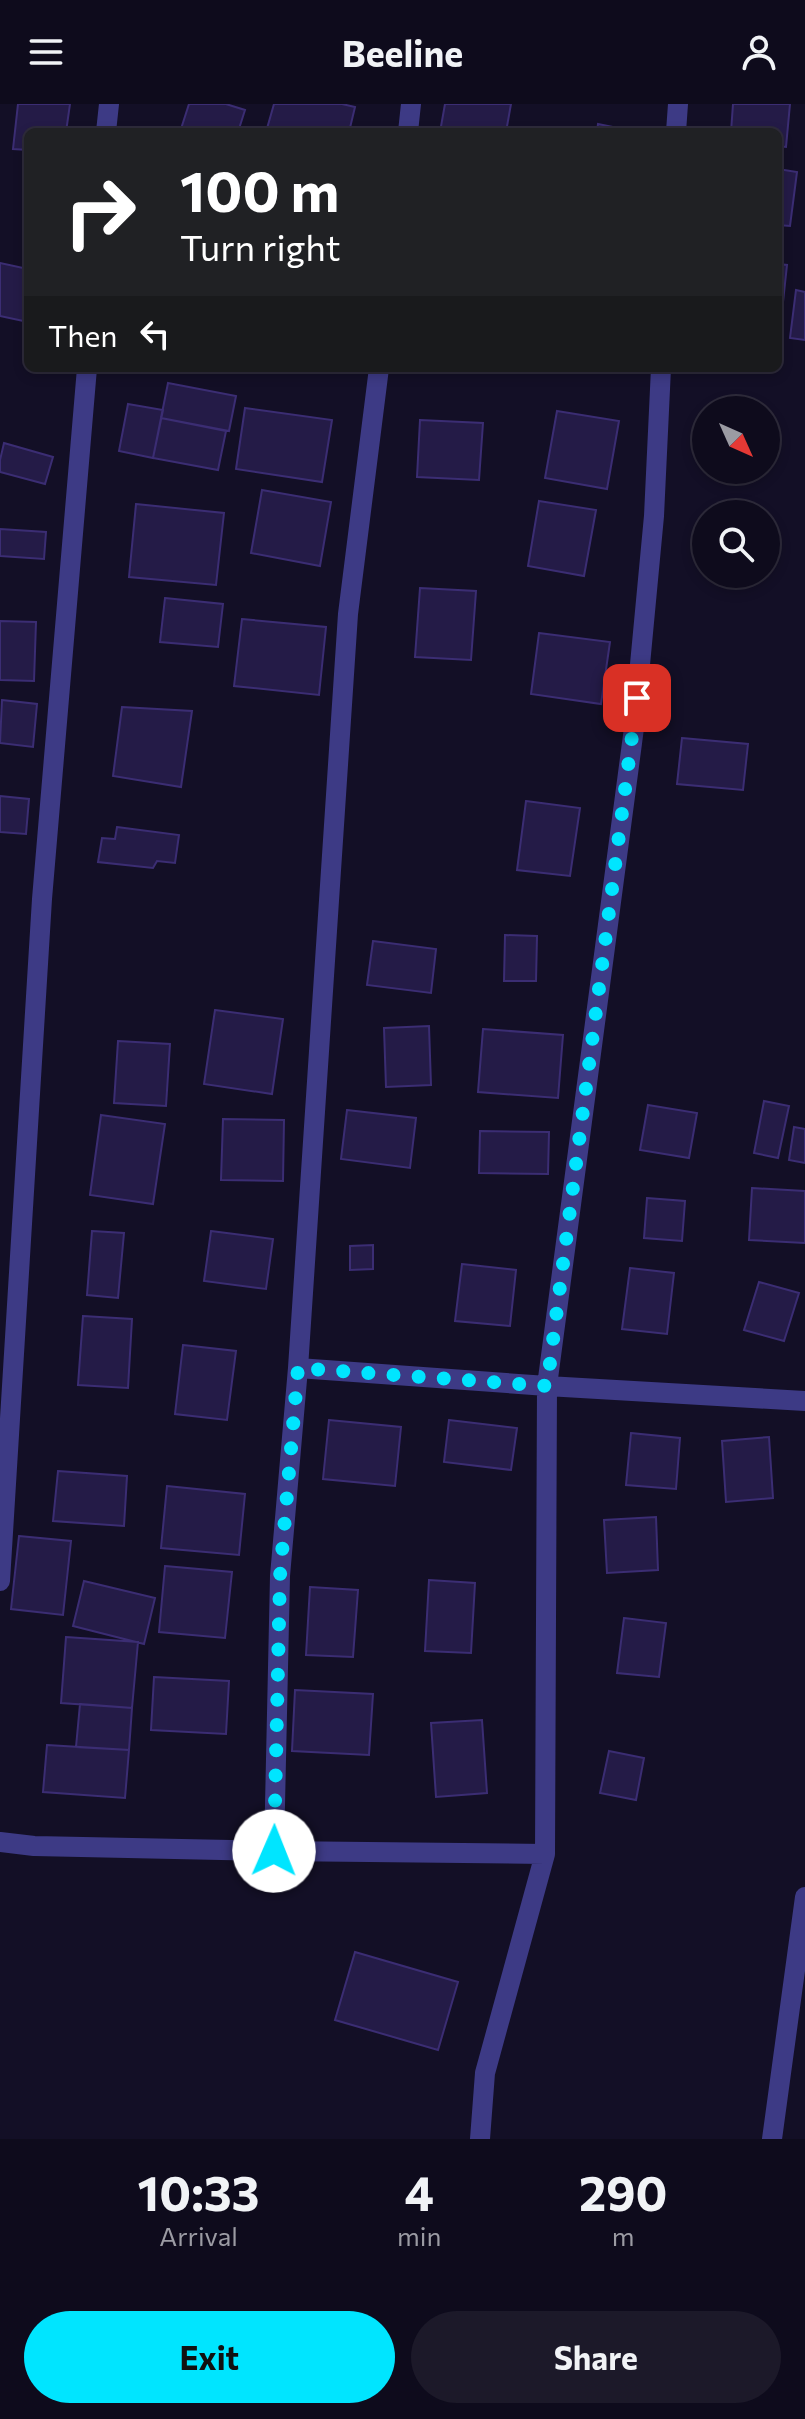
<!DOCTYPE html>
<style>
:root{--surface:#0e0b1c;--page:#1c1929;--text:#f1f3f6;--muted:#9b9ba3;--line:#2e2b3b;--accent:#00e5ff}
body{margin:0;font-family:Commissioner,sans-serif;background:var(--page);color:var(--text);height:100vh;display:flex;flex-direction:column;font-size:30px;white-space:nowrap}
*{box-sizing:border-box;margin:0}
p{font-size:26px;color:var(--muted)}
.icon{flex:none;width:44px;height:44px;fill:none;stroke:currentColor;stroke-width:2;stroke-linecap:round;stroke-linejoin:round}
.map{position:relative;height:2035px;overflow:hidden}
.sheet{display:flex;flex-direction:column;background:var(--surface);flex:1}
.sheet>*{flex:none}
.top-card{position:absolute;left:24px;top:24px;width:758px;height:244px;border-radius:12px;box-shadow:0 4px 12px #0003,0 0 0 2px var(--line);background:#202124;color:#fff;overflow:hidden}
.needle{width:52px;rotate:135deg}
.controls{position:absolute;left:692px;top:292px;display:grid;gap:16px}
.controls a{display:grid;place-items:center;width:88px;height:88px;border-radius:50%;background:var(--surface);box-shadow:0 4px 12px #0003,0 0 0 2px var(--line);font-size:40px}
.pin{position:absolute;display:grid;place-items:center;width:68px;height:68px;color:#fff;margin:-34px;border-radius:16px;box-shadow:0 4px 12px #0006}
.me{position:absolute;width:88px;margin:-44px;rotate:1deg;stroke-linejoin:round;filter:drop-shadow(0 0 6px #0008)}
.turn{display:flex;align-items:center;gap:28px;height:168px;padding:0 24px;font-size:36px}
.turn .icon{width:104px;height:104px;stroke-width:2.5}
.turn b{display:block;font-size:56px;line-height:68px}
.then{display:flex;align-items:center;height:76px;padding:0 24px;background:#0003;gap:16px;font-size:30px}
.eta{display:flex;justify-content:space-evenly;align-items:center;height:136px;text-align:center}
.eta b{font-size:48px;font-weight:700;line-height:56px}
.action{display:flex;gap:16px;margin-top:auto;padding:16px 24px}
.action a{flex:1;height:92px;border-radius:48px;background:var(--accent);color:#111;font-size:32px;font-weight:700;line-height:92px;text-align:center}
.action a+a{background:var(--page);color:var(--text)}
header{display:flex;justify-content:space-between;align-items:center;height:104px;padding:0 24px;background:var(--surface);font-size:36px;font-weight:700}
.map>svg:first-child{display:block}
.building{fill:#241b47;stroke:#3b2d73;stroke-width:2}
.lines{fill:none;stroke-linecap:round;stroke-linejoin:round}
.minor{stroke:#3d3a85;stroke-width:20}
.route{stroke:#00e5ff;stroke-width:14;stroke-dasharray:0 25.2}
</style>
<header><svg class="icon" aria-label="menu" viewBox="0 0 24 24"><path d="M4 6h16M4 12h16M4 18h16"/></svg>Beeline<svg class="icon" aria-label="person" viewBox="0 0 24 24"><circle cx="12" cy="8" r="4"/><path d="M4 21q1-7 8-7t8 7"/></svg></header>
<div class="map">
<svg width="805" height="2035" viewBox="0 0 805 2035">
<rect width="100%" height="100%" fill="#130f26"/>
<path class="building" d="M 18,0 L 70,0 L 66,28 L 28,28 L 28,46 L 13,45 Z
M 189,0 L 226,0 L 245,6 L 238,28 L 180,28 Z
M 274,0 L 342,0 L 355,3 L 349,28 L 266,28 Z
M 445,0 L 511,0 L 506,28 L 440,28 Z
M 733,0 L 790,0 L 786,43 L 778,42 L 778,28 L 731,28 Z
M 598,20 L 633,27 L 633,28 L 597,28 Z
M 778,65 L 797,68 L 790,122 L 778,121 Z
M 0,159 L 28,165 L 28,218 L 0,212 Z
M 778,160 L 787,161 L 780,226 L 778,226 Z
M 796,186 L 805,188 L 805,236 L 790,234 Z
M 168,279 L 236,292 L 229,327 L 161,314 Z
M 128,300 L 163,306 L 153,354 L 119,347 Z
M 245,304 L 332,316 L 322,378 L 236,365 Z
M 557,307 L 619,317 L 607,385 L 545,374 Z
M 161,314 L 226,327 L 218,366 L 153,354 Z
M 420,316 L 483,319 L 479,376 L 417,373 Z
M 4,339 L 53,353 L 45,380 L 0,368 L 0,356 Z
M 262,386 L 331,398 L 320,462 L 251,449 Z
M 539,397 L 596,406 L 584,472 L 528,462 Z
M 136,400 L 224,409 L 216,481 L 129,473 Z
M 0,425 L 46,428 L 44,455 L 0,452 Z
M 420,484 L 476,487 L 471,556 L 415,553 Z
M 165,494 L 223,500 L 218,543 L 160,538 Z
M 242,515 L 326,523 L 319,591 L 234,582 Z
M 0,517 L 36,518 L 34,577 L 0,576 Z
M 539,529 L 610,538 L 601,600 L 531,590 Z
M 2,596 L 37,600 L 33,643 L 0,639 Z
M 122,603 L 192,607 L 181,683 L 113,672 Z
M 682,634 L 748,640 L 743,686 L 677,680 Z
M 0,692 L 29,695 L 26,730 L 0,728 Z
M 526,697 L 580,704 L 570,772 L 517,766 Z
M 117,723 L 179,731 L 175,759 L 157,757 L 153,764 L 98,758 L 102,734 L 115,735 Z
M 505,831 L 537,832 L 536,877 L 504,877 Z
M 373,837 L 436,845 L 431,889 L 367,881 Z
M 215,906 L 283,915 L 272,990 L 204,980 Z
M 429,922 L 431,981 L 386,983 L 384,924 Z
M 483,925 L 563,931 L 558,994 L 478,988 Z
M 118,937 L 170,940 L 166,1002 L 114,999 Z
M 764,997 L 789,1002 L 778,1054 L 754,1049 Z
M 648,1001 L 697,1009 L 689,1054 L 640,1046 Z
M 347,1006 L 416,1014 L 410,1064 L 341,1055 Z
M 101,1011 L 165,1020 L 153,1100 L 90,1091 Z
M 223,1015 L 284,1016 L 283,1077 L 221,1076 Z
M 794,1023 L 805,1025 L 805,1059 L 789,1056 Z
M 480,1027 L 549,1028 L 548,1070 L 479,1069 Z
M 752,1084 L 805,1087 L 805,1139 L 749,1136 Z
M 647,1094 L 685,1097 L 682,1137 L 644,1134 Z
M 92,1127 L 124,1129 L 118,1194 L 87,1191 Z
M 211,1127 L 273,1135 L 266,1185 L 204,1177 Z
M 373,1141 L 373,1165 L 350,1166 L 350,1142 Z
M 462,1160 L 516,1166 L 510,1222 L 455,1217 Z
M 630,1164 L 674,1169 L 667,1230 L 622,1225 Z
M 759,1178 L 799,1189 L 784,1237 L 744,1226 Z
M 83,1212 L 132,1215 L 128,1284 L 78,1281 Z
M 183,1241 L 236,1247 L 227,1316 L 175,1310 Z
M 329,1316 L 401,1323 L 395,1382 L 323,1375 Z
M 449,1316 L 517,1324 L 511,1366 L 444,1358 Z
M 631,1329 L 680,1334 L 676,1385 L 626,1381 Z
M 769,1333 L 773,1394 L 726,1398 L 722,1337 Z
M 58,1367 L 127,1372 L 124,1422 L 53,1417 Z
M 167,1382 L 245,1390 L 239,1451 L 161,1444 Z
M 656,1413 L 658,1466 L 607,1469 L 604,1416 Z
M 19,1432 L 71,1437 L 63,1511 L 11,1505 Z
M 165,1462 L 232,1468 L 225,1534 L 159,1528 Z
M 429,1476 L 475,1479 L 471,1549 L 425,1547 Z
M 84,1477 L 155,1494 L 144,1540 L 73,1522 Z
M 310,1483 L 358,1486 L 353,1553 L 306,1551 Z
M 624,1514 L 666,1519 L 659,1573 L 617,1569 Z
M 66,1533 L 138,1538 L 132,1604 L 61,1599 Z
M 154,1573 L 229,1577 L 226,1630 L 151,1626 Z
M 295,1586 L 373,1590 L 369,1651 L 292,1647 Z
M 80,1600 L 132,1604 L 129,1646 L 76,1643 Z
M 482,1616 L 487,1689 L 436,1693 L 431,1619 Z
M 47,1641 L 129,1646 L 125,1694 L 43,1688 Z
M 609,1647 L 644,1654 L 636,1696 L 600,1689 Z
M 355,1848 L 458,1878 L 438,1946 L 335,1916 Z"/>
<g class="lines">
<path class="minor" d="M 106,28 L 109,0
M 408,28 L 411,0
M 676,28 L 678,0
M 379,264 L 348,510 L 298,1264 L 280,1472 L 274,1747 L 545,1750
M 298,1264 L 547,1282 L 805,1297
M 0,1477 L 42,795 L 87,264
M 0,1738 L 34,1742 L 274,1747
M 480,2035 L 485,1969 L 545,1750 L 547,1282 L 634,624 L 654,412 L 661,264
M 772,2035 L 805,1793"/>
</g>
<g class="lines">
<path class="route" d="M 274,1747 L 280,1472 L 298,1264 L 547,1282 L 637,594"/>
</g>
</svg>
<div class="controls">
<a><svg class="needle" viewBox="-14 -14 28 28"><path d="M0-13l5 13h-10z" fill="#e53935"/><path d="M0 13l5-13h-10z" fill="#9b9ba3"/></svg></a>
<a><svg class="icon" aria-label="search" viewBox="0 0 24 24"><circle cx="10" cy="10" r="6"/><path d="M15 15l6 6"/></svg></a>
</div>
<div class="pin" style="left:637px;top:594px;background:#d93025"><svg class="icon" aria-label="arrive" viewBox="0 0 24 24"><path d="M6 21V4h12l-3 4 3 4H6"/></svg></div>
<svg class="me" style="left:274px;top:1747px" viewBox="-20 -20 40 40"><circle r="19" fill="#fff"/><path d="M0-13L10 11 0 6-10 11z" fill="#00e5ff"/></svg>
<div class="top-card">
<div class="turn"><svg class="icon" aria-label="right" viewBox="0 0 24 24"><path d="M7 20v-9h11M14 6l5 5-5 5"/></svg><div><b>100 m</b>Turn right</div></div>
<div class="then">Then<svg class="icon" aria-label="left" viewBox="0 0 24 24"><path d="M17 20v-9H6M10 6l-5 5 5 5"/></svg></div>
</div>
</div>
<section class="sheet">
<div class="eta">
<div><b>10:33</b><p>Arrival</p></div>
<div><b>4</b><p>min</p></div>
<div><b>290</b><p>m</p></div>
</div>
<div class="action"><a>Exit</a><a>Share</a></div>
</section>
